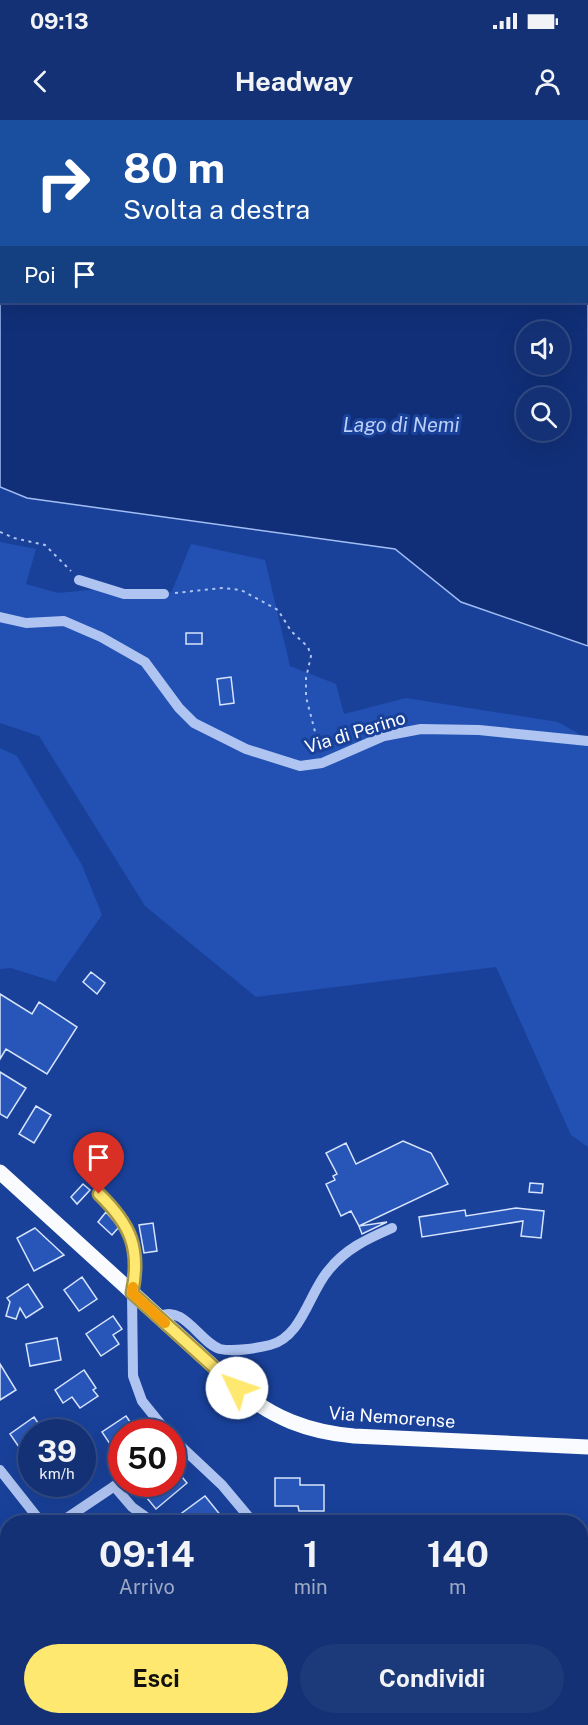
<!DOCTYPE html>
<html lang="it">
<style>
:root{--surface:#133174;--page:#1c3979;--text:#f1f3f6;--muted:#9da9c5;--line:#324c86;--accent:#ffe86f}
body{margin:0;font-family:"Public Sans",sans-serif;background:var(--page);color:var(--text);height:100vh;display:flex;flex-direction:column;font-size:22px;white-space:nowrap}
*{box-sizing:border-box;margin:0}
p{font-size:20px;color:var(--muted)}
.icon{flex:none;width:33px;height:33px;fill:none;stroke:currentColor;stroke-width:2;stroke-linecap:round;stroke-linejoin:round}
.map{position:relative;flex:1;overflow:hidden}
.panel{position:absolute;left:0px;top:1395px;width:588px;height:210px;display:flex;flex-direction:column;background:var(--surface);border-radius:24px 24px 0 0;box-shadow:0 6px 24px #0002,0 0 0 2px var(--line)}
.panel>*{flex:none}
.guide{position:absolute;left:0px;top:0px;width:588px;height:183px;box-shadow:0 6px 24px #0002,0 0 0 2px var(--line);background:#1a4fa0;color:#fff;overflow:hidden}
.controls{position:absolute;left:516px;top:201px;display:grid;gap:12px}
.controls a{display:grid;place-items:center;width:54px;height:54px;border-radius:50%;background:var(--surface);box-shadow:0 6px 24px #0002,0 0 0 2px var(--line);font-size:30px}
.speed{position:absolute;left:18px;top:1299px;display:flex;gap:12px;font-size:30px;font-weight:700;text-align:center}
.speed>*{display:grid;place-content:center;width:78px;height:78px;border-radius:50%;background:var(--surface);box-shadow:0 6px 24px #0002,0 0 0 2px var(--line);line-height:1}
.speed small{font-size:15px;font-weight:400}
.speed .limit{border:9px solid #d22;background:#fff;color:#111}
.pin{position:absolute;display:grid;place-items:center;width:51px;height:51px;color:#fff;margin:-62px -26px;border-radius:50% 50% 50% 0;rotate:-45deg;box-shadow:0 0 6px #0007}
.pin .icon{rotate:45deg}
.me{position:absolute;width:66px;margin:-33px;rotate:312deg;stroke-linejoin:round;filter:drop-shadow(0 0 4px #0008)}
.turn{display:flex;align-items:center;gap:21px;height:126px;padding:0 24px;font-size:27px}
.turn .icon{width:78px;height:78px;stroke-width:2.5}
.turn b{display:block;font-size:42px;line-height:51px}
.then{display:flex;align-items:center;height:57px;padding:0 24px;background:#0003;gap:12px;font-size:22px}
.eta{display:flex;justify-content:space-evenly;align-items:center;height:102px;text-align:center}
.eta b{font-size:36px;font-weight:700;line-height:42px}
.action{display:flex;gap:12px;margin-top:auto;padding:12px 24px}
.action a{flex:1;height:69px;border-radius:36px;background:var(--accent);color:#111;font-size:24px;font-weight:700;line-height:69px;text-align:center}
.action a+a{background:var(--page);color:var(--text)}
.status{display:flex;justify-content:space-between;align-items:center;height:42px;padding:0 30px;background:var(--surface);direction:ltr}
.status svg{height:16px;fill:currentColor}
header{display:flex;justify-content:space-between;align-items:center;height:78px;padding:0 24px;background:var(--surface);font-size:27px;font-weight:700}
.map>svg:first-child{display:block}
.green{fill:#2251b3}
.water{fill:#112f78;stroke:#a2bdf3;stroke-width:1.5;fill-rule:evenodd}
.building{fill:#2856b8;stroke:#d6e3fc;stroke-width:1.5}
.lines{fill:none;stroke-linecap:round;stroke-linejoin:round}
.path{stroke:#afc4f1;stroke-width:2;stroke-dasharray:3 4.5;stroke-linecap:butt}
.minor{stroke:#afc4f1;stroke-width:10}
.major{stroke:#f9fbff;stroke-width:15}
.route-casing{stroke:#a69748;stroke-width:15}
.route{stroke:#ffe86f;stroke-width:10}
.slow{stroke:#f59e0b;stroke-width:10}
.labels{text-anchor:middle;dominant-baseline:central;stroke-width:6;stroke-linejoin:round;paint-order:stroke}
.street-label{font-size:18px;fill:#fff;stroke:#19419a}
.water-label{font-size:20px;font-style:italic;fill:#bccff8;stroke:#19419a}
</style>
<div class="status"><b>09:13</b><svg viewBox="0 0 49 12"><path d="M0 12V9h3v3zM5 12V6h3v6zM10 12V3h3v9zM15 12V0h3v12zM26 1h20v11H26zM47 4h2v5h-2z"/></svg></div>
<header><svg class="icon" aria-label="back" viewBox="0 0 24 24"><path d="M15 5l-7 7 7 7"/></svg>Headway<svg class="icon" aria-label="person" viewBox="0 0 24 24"><circle cx="12" cy="8" r="4"/><path d="M4 21q1-7 8-7t8 7"/></svg></header>
<div class="map">
<svg width="588" height="1605" viewBox="0 0 588 1605">
<rect width="100%" height="100%" fill="#19419a"/>
<path class="green" d="M 0,422 L 36,429 L 26,464 L 58,473 L 108,468 L 158,479 L 172,471 L 191,424 L 265,440 L 290,546 L 336,564 L 344,594 L 406,578 L 558,602 L 588,619 L 588,1027 L 571,1015 L 496,847 L 256,877 L 145,786 L 39,616 L 0,603 Z
M 0,628 L 17,636 L 82,745 L 102,795 L 55,862 L 11,848 L 0,849 Z"/>
<path class="water" d="M 0,0 L 588,0 L 588,526 L 461,482 L 395,429 L 27,378 L 0,367 ZM 2,2 L 586,2 L 586,182 L 2,182 ZM 526,212 L 560,212 L 560,244 L 526,244 ZM 526,278 L 560,278 L 560,310 L 526,310 Z"/>
<path class="building" d="M 186,513 L 202,513 L 202,524 L 186,524 Z
M 231,557 L 234,583 L 220,585 L 217,559 Z
M 91,852 L 105,863 L 97,874 L 83,862 Z
M 0,874 L 32,894 L 39,882 L 77,907 L 47,954 L 6,929 L 0,939 Z
M 0,952 L 26,968 L 7,998 L 0,994 Z
M 36,986 L 51,995 L 34,1023 L 19,1014 Z
M 403,1021 L 431,1033 L 448,1064 L 359,1106 L 351,1091 L 341,1096 L 326,1064 L 335,1060 L 333,1056 L 337,1054 L 326,1033 L 346,1023 L 356,1044 Z
M 530,1063 L 543,1064 L 542,1073 L 529,1072 Z
M 83,1064 L 90,1070 L 77,1084 L 71,1077 Z
M 516,1088 L 544,1091 L 541,1118 L 521,1116 L 523,1101 L 422,1117 L 419,1097 L 465,1090 L 466,1096 Z
M 106,1092 L 119,1107 L 112,1115 L 98,1102 Z
M 387,1102 L 362,1114 L 359,1106 Z
M 153,1103 L 157,1131 L 144,1133 L 139,1105 Z
M 35,1108 L 64,1135 L 34,1151 L 17,1118 Z
M 82,1157 L 97,1179 L 79,1191 L 64,1170 Z
M 28,1164 L 43,1187 L 26,1198 L 20,1188 L 16,1199 L 6,1196 L 10,1182 L 7,1178 Z
M 113,1196 L 122,1209 L 113,1215 L 119,1224 L 101,1236 L 86,1214 Z
M 57,1218 L 61,1240 L 30,1246 L 26,1224 Z
M 0,1244 L 16,1270 L 0,1280 Z
M 84,1250 L 96,1268 L 93,1270 L 98,1276 L 80,1288 L 72,1277 L 63,1283 L 55,1270 Z
M 126,1296 L 137,1312 L 122,1312 L 122,1325 L 114,1330 L 102,1312 Z
M 34,1297 L 44,1312 L 32,1312 L 32,1323 L 21,1330 L 10,1314 Z
M 172,1345 L 187,1363 L 156,1389 L 142,1372 L 151,1364 L 172,1364 Z
M 275,1358 L 300,1358 L 300,1365 L 324,1365 L 324,1391 L 299,1391 L 298,1386 L 275,1386 Z
M 205,1376 L 226,1402 L 189,1402 L 182,1393 Z"/>
<g class="lines">
<path class="path" d="M 0,412 L 14,418 L 45,425 L 71,451
M 175,473 L 222,468 L 241,470 L 278,490 L 291,511 L 308,527 L 311,536 L 306,558 L 306,577 L 320,631"/>
<path class="minor" d="M 79,460 L 124,474 L 164,474
M 0,497 L 26,503 L 64,501 L 101,517 L 145,542 L 179,588 L 194,603 L 246,629 L 300,646 L 322,643 L 384,616 L 421,609 L 479,610 L 588,621
M 99,1074 L 124,1100 L 134,1128 L 136,1149 L 132,1173 L 133,1256 L 142,1281 L 167,1312
M 159,1197 C 183,1183 200,1223 220,1229 C 233,1232 257,1228 270,1225 C 302,1217 309,1173 328,1151 C 345,1129 367,1119 392,1108
M 172,1318 L 222,1365 L 253,1402
M 0,1350 L 41,1402
M 114,1366 L 132,1387 L 153,1402
M 61,1402 L 122,1361
M 0,1445 L 8,1439
M 510,1598 L 523,1605"/>
<path class="major" d="M 0,1052 L 237,1268 C 272,1298 308,1312 354,1316 L 588,1327"/>
</g>
<g class="lines">
<defs>
<path id="route" d="M 99,1074 C 131,1105 141,1129 132,1173 L 237,1268"/>
</defs>
<use href="#route" class="route-casing"/>
<use href="#route" class="route"/>
<path class="slow" d="M 133,1167 L 132,1173 L 165,1203"/>
</g>
<g class="labels">
<g class="street-label">
<text transform="translate(355 612) rotate(-17)">Via di Perino</text>
<text transform="translate(392 1297) rotate(4)">Via Nemorense</text>
</g>
<g class="water-label">
<text x="401" y="305">Lago di Nemi</text>
</g>
</g>
</svg>
<div class="controls">
<a><svg class="icon" aria-label="sound" viewBox="0 0 24 24"><path d="M4 9h4l5-4v14l-5-4H4zM17 9q2 3 0 6"/></svg></a>
<a><svg class="icon" aria-label="search" viewBox="0 0 24 24"><circle cx="10" cy="10" r="6"/><path d="M15 15l6 6"/></svg></a>
</div>
<div class="speed"><div>39<small>km/h</small></div><div class="limit">50</div></div>
<div class="pin" style="left:99px;top:1074px;background:#d93025"><svg class="icon" aria-label="arrive" viewBox="0 0 24 24"><path d="M6 21V4h12l-3 4 3 4H6"/></svg></div>
<svg class="me" style="left:237px;top:1268px" viewBox="-20 -20 40 40"><circle r="19" fill="#fff"/><path d="M0-13L10 11 0 6-10 11z" fill="#ffe86f"/></svg>
<div class="guide">
<div class="turn"><svg class="icon" aria-label="right" viewBox="0 0 24 24"><path d="M7 20v-9h11M14 6l5 5-5 5"/></svg><div><b>80 m</b>Svolta a destra</div></div>
<div class="then">Poi<svg class="icon" aria-label="arrive" viewBox="0 0 24 24"><path d="M6 21V4h12l-3 4 3 4H6"/></svg></div>
</div>
<section class="panel">
<div class="eta">
<div><b>09:14</b><p>Arrivo</p></div>
<div><b>1</b><p>min</p></div>
<div><b>140</b><p>m</p></div>
</div>
<div class="action"><a>Esci</a><a>Condividi</a></div>
</section>
</div>
